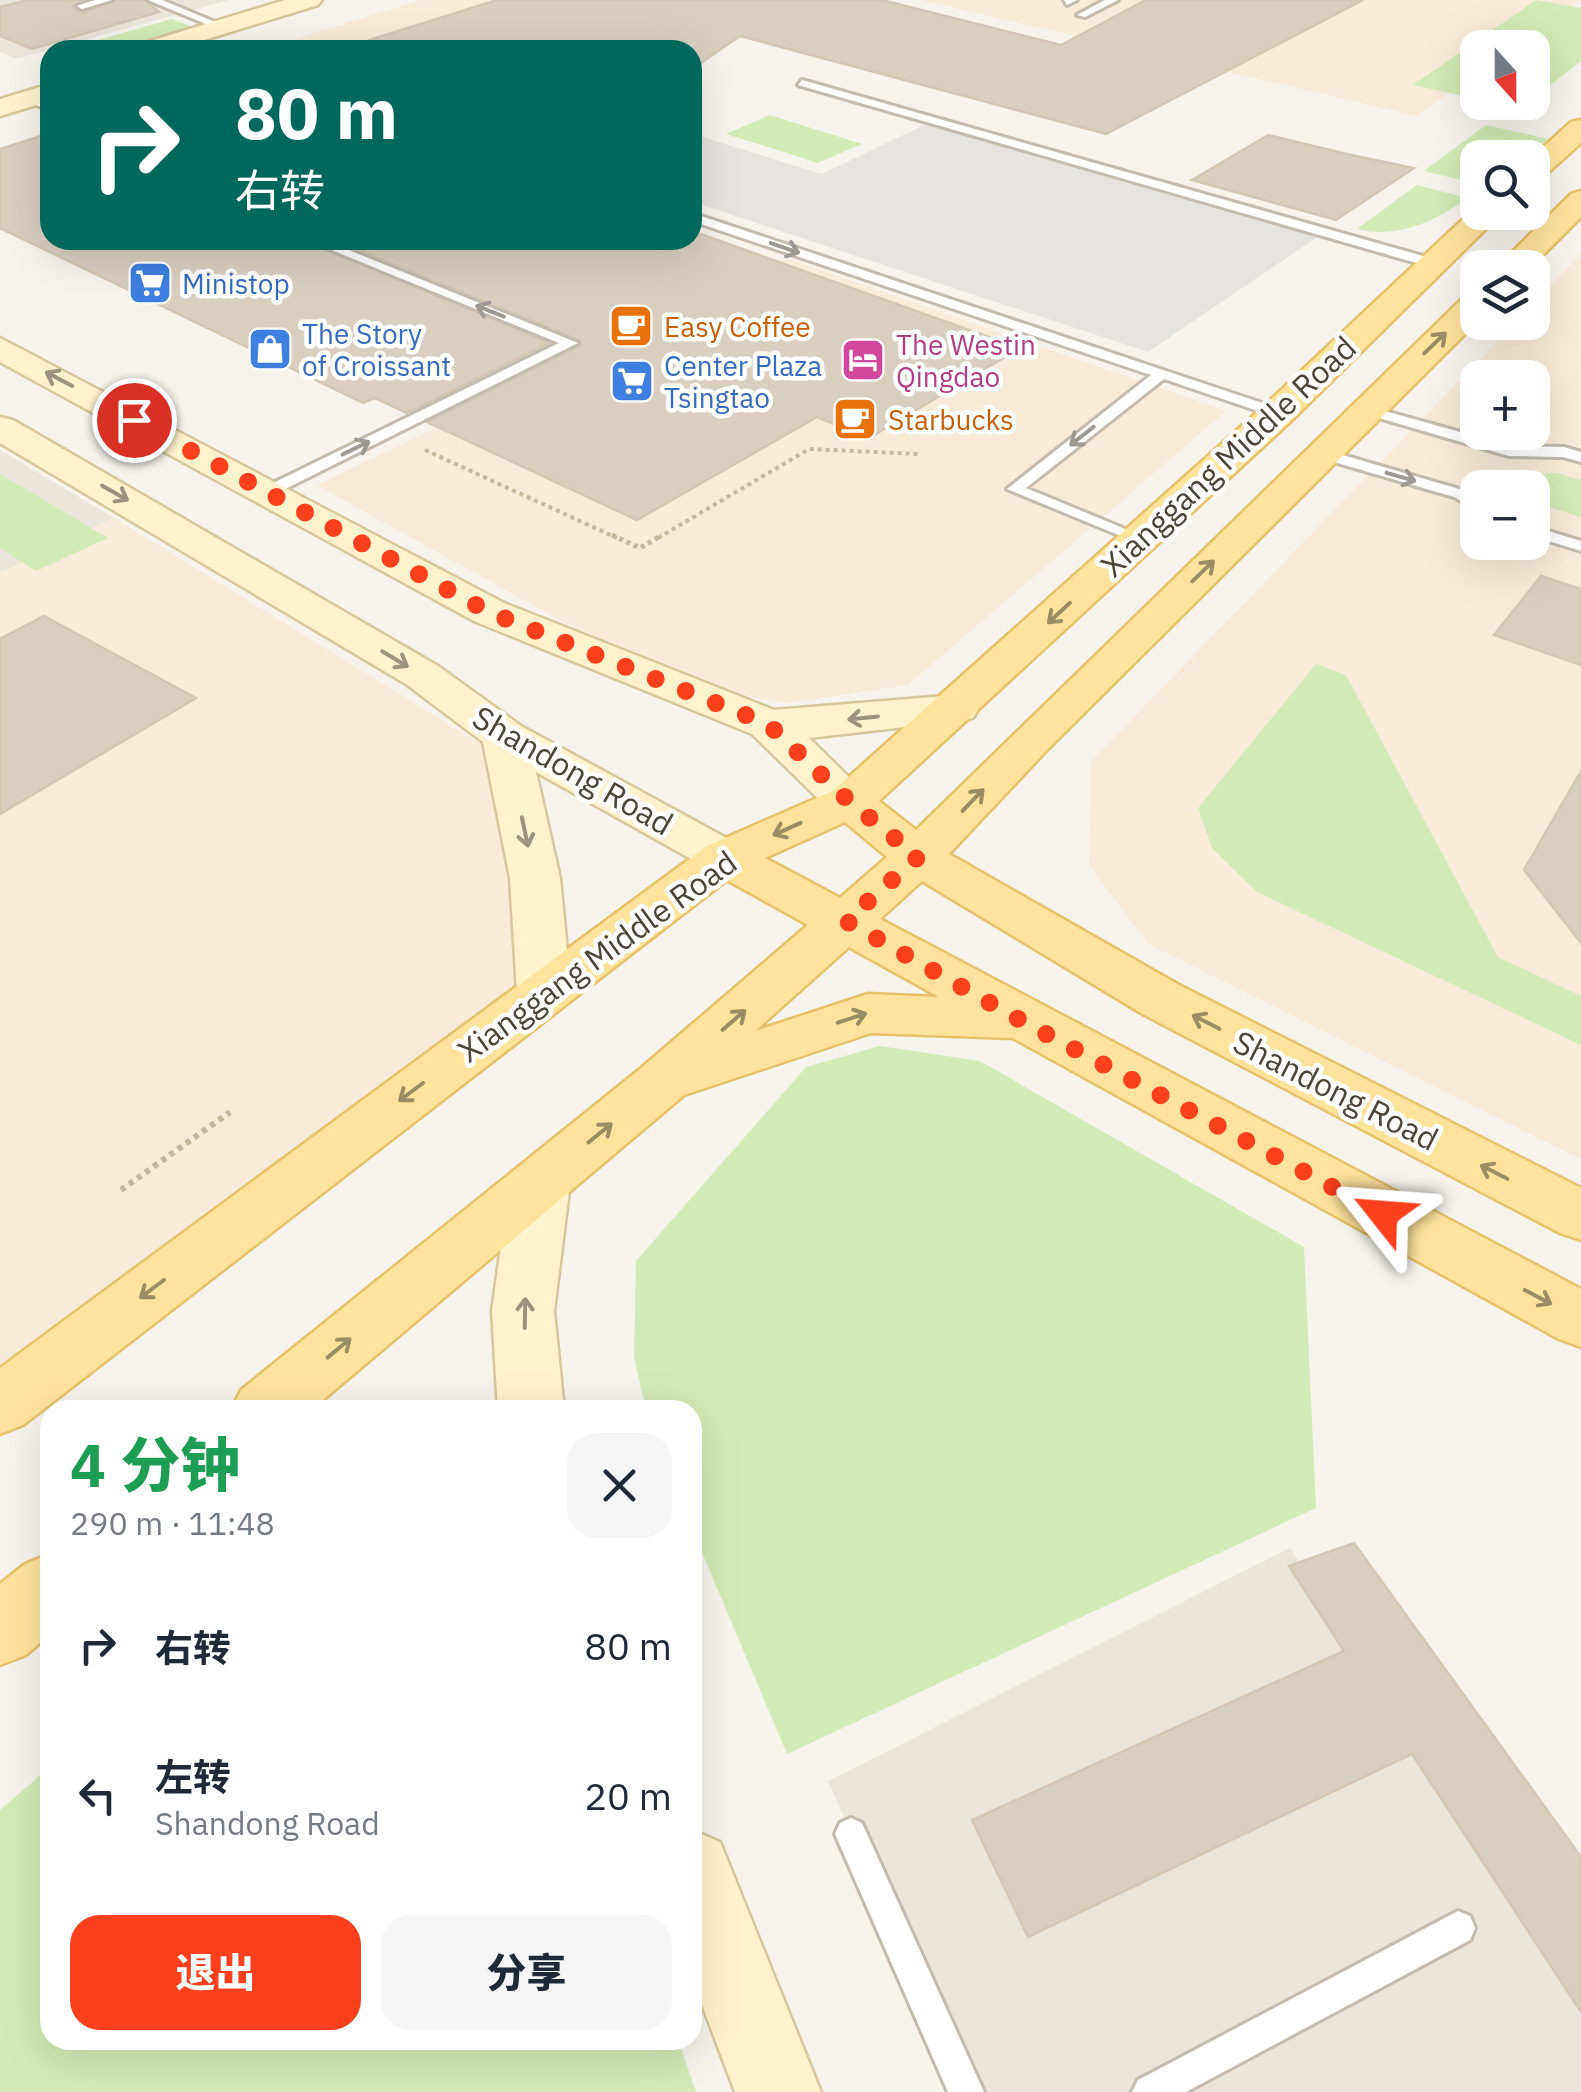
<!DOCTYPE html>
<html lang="zh">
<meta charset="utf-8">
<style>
:root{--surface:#fff;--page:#f6f6f7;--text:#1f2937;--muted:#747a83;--accent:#fc3f1d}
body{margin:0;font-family:"IBM Plex Sans","Noto Sans SC",sans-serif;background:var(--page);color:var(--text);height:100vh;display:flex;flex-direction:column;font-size:38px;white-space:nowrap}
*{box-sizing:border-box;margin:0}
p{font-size:32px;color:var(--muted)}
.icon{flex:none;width:55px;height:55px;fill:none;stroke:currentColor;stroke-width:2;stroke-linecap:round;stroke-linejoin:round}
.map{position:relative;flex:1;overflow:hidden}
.details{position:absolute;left:40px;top:1400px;width:662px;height:650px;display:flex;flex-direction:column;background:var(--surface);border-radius:30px;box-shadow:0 10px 40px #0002}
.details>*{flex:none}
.hud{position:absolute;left:40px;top:40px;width:662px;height:210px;border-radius:30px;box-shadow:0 10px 40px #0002;background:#00695c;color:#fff;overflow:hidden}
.needle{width:65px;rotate:159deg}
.buttons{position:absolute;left:1460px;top:30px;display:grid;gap:20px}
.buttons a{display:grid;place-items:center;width:90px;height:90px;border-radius:20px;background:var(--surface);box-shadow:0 10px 40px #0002;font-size:50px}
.pin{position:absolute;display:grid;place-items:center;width:85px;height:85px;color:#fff;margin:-42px;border:5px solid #fff;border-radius:50%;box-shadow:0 2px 10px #0007}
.me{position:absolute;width:110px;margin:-55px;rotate:298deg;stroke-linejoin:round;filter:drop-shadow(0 0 8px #0008)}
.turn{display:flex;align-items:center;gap:35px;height:210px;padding:0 30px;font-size:45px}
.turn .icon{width:130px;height:130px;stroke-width:2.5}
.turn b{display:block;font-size:70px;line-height:85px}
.round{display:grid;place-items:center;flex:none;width:105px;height:105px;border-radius:30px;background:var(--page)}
.overview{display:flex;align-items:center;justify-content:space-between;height:170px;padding:0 30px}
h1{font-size:60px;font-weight:800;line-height:75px;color:#1e9e55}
.button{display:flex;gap:20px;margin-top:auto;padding:20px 30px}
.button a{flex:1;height:115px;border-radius:30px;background:var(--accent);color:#fff;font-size:40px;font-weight:800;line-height:115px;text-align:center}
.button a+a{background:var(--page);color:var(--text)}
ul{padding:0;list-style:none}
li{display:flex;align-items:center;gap:30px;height:150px;padding:0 30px}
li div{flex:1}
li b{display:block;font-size:38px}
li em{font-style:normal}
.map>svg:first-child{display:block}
.residential{fill:#eae5da}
.commercial{fill:#f7ead8;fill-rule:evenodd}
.green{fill:#d2eab5}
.parking{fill:#e5e3e0}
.building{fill:#d8cfc1;stroke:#d3c7b4;stroke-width:2.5}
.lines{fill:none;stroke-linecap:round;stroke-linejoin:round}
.lane-casing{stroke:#c2bbae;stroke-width:6}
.secondary-casing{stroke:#d6c79b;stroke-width:5}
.primary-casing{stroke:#e6c16a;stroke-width:5}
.path-far2{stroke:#c4b79f;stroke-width:4;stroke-dasharray:4 4;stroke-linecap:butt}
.path-far1{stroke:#c4b79f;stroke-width:5;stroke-dasharray:4 4;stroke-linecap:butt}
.path{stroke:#c4b79f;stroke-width:6;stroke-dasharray:5 5;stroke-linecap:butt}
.lane{fill:#fff;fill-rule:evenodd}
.secondary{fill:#fff3cd;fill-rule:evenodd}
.primary{fill:#ffe39c;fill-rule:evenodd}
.oneway{stroke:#9c9892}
.oneway2{stroke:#9c8c66}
.oneway3{stroke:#9c937c}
.route{stroke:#fc3f1d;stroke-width:18;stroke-dasharray:0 32.4}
.labels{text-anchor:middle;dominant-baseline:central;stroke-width:9;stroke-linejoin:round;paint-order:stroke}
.far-shop-label{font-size:28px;fill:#366cbe;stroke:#fff;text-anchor:start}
.far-food-label{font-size:28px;fill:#c56008;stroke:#fff;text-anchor:start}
.far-hotel-label{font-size:28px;fill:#b23c85;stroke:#fff;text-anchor:start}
.street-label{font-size:32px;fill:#4b4439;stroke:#fff}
</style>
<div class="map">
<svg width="1581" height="2092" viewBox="0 0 1581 2092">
<rect width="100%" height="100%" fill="#f6f3ec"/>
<path class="residential" d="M 0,0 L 229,0 L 16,59 L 0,52 Z
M 0,450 L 114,518 L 0,573 Z
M 1290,1548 L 1581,1987 L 1581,2092 L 966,2092 L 828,1781 Z"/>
<path class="commercial" d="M 421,0 L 549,0 L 533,50 L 260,50 Z
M 921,0 L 1580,0 L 1513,47 L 1478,48 L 1477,73 L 1417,116 Z
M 1581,254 L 1581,1159 L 1148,944 L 1089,865 L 1090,763 L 1515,323 L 1532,322 L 1533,304 ZM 1478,378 L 1532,378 L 1532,432 L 1478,432 ZM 1478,488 L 1532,488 L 1532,542 L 1478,542 Z
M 788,259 L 1226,411 L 908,685 L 787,703 L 673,683 L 317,485 Z
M 114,518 L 505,759 L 519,1017 L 0,1414 L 0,573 Z"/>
<path class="green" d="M 1536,0 L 1581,8 L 1581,61 L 1533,99 L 1532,48 L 1478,48 L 1477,99 L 1413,85 Z
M 172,19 L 192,27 L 111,50 L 63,50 Z
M 770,115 L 862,144 L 818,163 L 726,134 Z
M 1486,125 L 1548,139 L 1524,157 L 1478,158 L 1477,184 L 1424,171 Z
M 1417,185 L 1467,198 C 1435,222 1396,239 1357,229 Z
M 1557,473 L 1581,480 L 1581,517 L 1533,502 L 1532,488 L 1514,485 L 1523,475 Z
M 0,474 L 108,538 L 36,571 L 0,548 Z
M 1316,664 L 1346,675 L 1498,957 L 1581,996 L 1581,1045 L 1257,892 L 1212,848 L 1198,808 Z
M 880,1046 L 980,1061 L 1304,1247 L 1316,1508 L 787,1754 L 693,1531 L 692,1410 L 646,1410 L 634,1357 L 636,1261 L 806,1067 Z
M 50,1767 L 50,2040 L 678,2040 L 696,2092 L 0,2092 L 0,1810 Z"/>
<path class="parking" d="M 926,124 L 1320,235 L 1148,352 L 693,202 L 693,134 L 822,174 Z"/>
<path class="building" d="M 28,0 L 83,0 L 73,7 L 83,13 L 116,0 L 145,0 L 159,12 L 32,49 L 0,36 L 0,7 Z
M 497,0 L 882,0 L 1061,45 L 1146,0 L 1363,0 L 1106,134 L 740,36 L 692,69 L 692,50 L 371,50 L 369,40 Z
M 50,133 L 50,240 L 303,240 L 550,343 L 407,413 L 375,398 L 363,403 L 0,228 L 0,149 Z
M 1268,135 L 1351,155 L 1414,168 L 1336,220 L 1192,180 Z
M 692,231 L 1020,348 L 869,438 L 817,417 L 637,520 L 427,422 L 580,346 L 579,340 L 334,240 L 692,240 Z
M 1541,576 L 1581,589 L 1581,665 L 1494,635 Z
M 44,616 L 196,698 L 0,814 L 0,639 Z
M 1581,771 L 1581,943 L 1524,870 Z
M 1354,1543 L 1581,1857 L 1581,2012 L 1412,1754 L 1028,1937 L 972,1820 L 1344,1651 L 1289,1566 Z"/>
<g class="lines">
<defs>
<path id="lane" d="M 95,0 L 112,0 L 82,9 L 77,6 Z
M 148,0 L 162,0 L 227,27 L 218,29 Z
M 1064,0 L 1077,0 L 1067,5 Z
M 1105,0 L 1118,0 L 1085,17 L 1077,15 Z
M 802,80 L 1437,260 L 1438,263 L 1427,266 L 798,85 Z
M 30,96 L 50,103 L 50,110 L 26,101 Z
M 692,213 L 1283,410 L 1285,413 L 1273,416 L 1164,379 L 1026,488 L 1147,538 L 1133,541 L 1007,489 L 1151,375 L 692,221 Z
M 307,240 L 324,240 L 578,343 L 275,494 L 263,494 L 263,488 L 559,343 Z
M 1367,406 L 1510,446 L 1564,447 L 1581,452 L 1581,462 L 1563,457 L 1509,456 L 1362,413 L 1362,407 Z
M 1322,449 L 1466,491 L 1478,499 L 1478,511 L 1454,497 L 1317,457 L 1317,451 Z
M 1532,526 L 1581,541 L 1581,551 L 1532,536 Z
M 851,1818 L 862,1823 L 984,2092 L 948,2092 L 835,1834 L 840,1823 Z
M 1458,1911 L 1470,1916 L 1475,1928 L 1470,1940 L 1186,2092 L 1132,2092 L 1138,2080 Z"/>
<path id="secondary" d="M 285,0 L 322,0 L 318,5 L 172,50 L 133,50 L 137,45 Z
M 50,84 L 50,101 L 0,116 L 0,99 Z
M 0,338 L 504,603 L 774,710 L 957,695 L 973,698 L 979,708 L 973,718 L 957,721 L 809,738 L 874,802 L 867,813 L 850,817 L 833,813 L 752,734 L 474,621 L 0,362 Z
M 0,417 L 13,420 L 438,666 L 521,726 L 741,846 L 749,857 L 741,868 L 724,873 L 707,868 L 536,772 L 560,878 L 571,991 L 563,1004 L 544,1010 L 525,1004 L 517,991 L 510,878 L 483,742 L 406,684 L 0,443 Z
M 540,1160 L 561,1167 L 570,1183 L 554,1311 L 564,1410 L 498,1410 L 492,1311 L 510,1183 L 519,1167 Z
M 692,1830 L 720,1842 L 821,2092 L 735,2092 L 692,1978 Z"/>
<path id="primary" d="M 1581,120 L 1581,143 L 1542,178 L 1532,181 L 1531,158 L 1571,122 Z
M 1581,191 L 1581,217 L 1530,268 L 1496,268 L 1571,194 Z
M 1477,206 L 1478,212 L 1503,212 L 1291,421 L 879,801 L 916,830 L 1466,295 L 1478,292 L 1478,321 L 1044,753 L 949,854 L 1179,985 L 1581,1188 L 1581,1240 L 1560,1233 L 1141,1013 L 922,881 L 880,919 L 1581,1289 L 1581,1347 L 1559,1339 L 1013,1038 L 871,1033 L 684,1095 L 311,1410 L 231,1410 L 241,1390 L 640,1069 L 808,925 L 727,880 L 23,1425 L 0,1434 L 0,1368 L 707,846 L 833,791 L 1265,405 ZM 845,822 L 887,857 L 840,898 L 765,858 ZM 849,947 L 939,997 L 868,994 L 755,1031 Z
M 50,1554 L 50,1634 L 26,1655 L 0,1665 L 0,1584 L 25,1564 Z"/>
</defs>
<use href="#lane" class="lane-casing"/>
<use href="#secondary" class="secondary-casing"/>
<use href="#primary" class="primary-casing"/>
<path class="path-far2" d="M 425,450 L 617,538
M 658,538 L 809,449 L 919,454"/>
<path class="path-far1" d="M 612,535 L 640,548 L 662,535"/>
<path class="path" d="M 121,1190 L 230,1112"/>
<use href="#lane" class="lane"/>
<use href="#secondary" class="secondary"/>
<use href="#primary" class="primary"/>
</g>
<defs><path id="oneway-shaft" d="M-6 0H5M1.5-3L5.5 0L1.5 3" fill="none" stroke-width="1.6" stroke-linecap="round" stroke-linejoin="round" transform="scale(2.5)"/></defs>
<g class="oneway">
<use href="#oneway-shaft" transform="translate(785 248) rotate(19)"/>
<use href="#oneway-shaft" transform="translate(490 311) rotate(-158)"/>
<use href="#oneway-shaft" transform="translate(1082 436) rotate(142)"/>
<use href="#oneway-shaft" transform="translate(356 448) rotate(-26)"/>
<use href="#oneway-shaft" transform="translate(1401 477) rotate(16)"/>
</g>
<g class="oneway2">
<use href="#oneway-shaft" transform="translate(1435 343) rotate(-44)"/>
<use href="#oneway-shaft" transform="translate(1203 571) rotate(-44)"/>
<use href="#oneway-shaft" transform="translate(1059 613) rotate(137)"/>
<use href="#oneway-shaft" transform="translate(973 800) rotate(-46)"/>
<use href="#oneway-shaft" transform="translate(787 829) rotate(156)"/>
<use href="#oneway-shaft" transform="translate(852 1018) rotate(-18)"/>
<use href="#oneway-shaft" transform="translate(734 1020) rotate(-41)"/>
<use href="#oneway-shaft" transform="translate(1206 1022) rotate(-153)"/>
<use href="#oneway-shaft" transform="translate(411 1092) rotate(143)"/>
<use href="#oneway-shaft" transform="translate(600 1133) rotate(-39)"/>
<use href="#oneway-shaft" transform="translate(1494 1172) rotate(-153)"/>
<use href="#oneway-shaft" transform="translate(152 1289) rotate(143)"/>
<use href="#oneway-shaft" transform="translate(1538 1297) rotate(28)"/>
<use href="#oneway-shaft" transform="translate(339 1348) rotate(-40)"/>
</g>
<g class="oneway3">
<use href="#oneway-shaft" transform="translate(59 379) rotate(-152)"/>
<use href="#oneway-shaft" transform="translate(115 493) rotate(30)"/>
<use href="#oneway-shaft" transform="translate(395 659) rotate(31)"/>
<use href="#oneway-shaft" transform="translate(863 718) rotate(174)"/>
<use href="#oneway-shaft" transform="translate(525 832) rotate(78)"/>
<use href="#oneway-shaft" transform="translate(525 1313) rotate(-89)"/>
</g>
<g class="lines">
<path class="route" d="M 134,420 L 489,612 L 768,724 L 850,802 L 918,857 L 846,921 L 1020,1020 L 1383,1214"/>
</g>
<defs>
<symbol id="supermarket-square" viewBox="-11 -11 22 22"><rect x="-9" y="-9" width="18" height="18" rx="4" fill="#3f7fe0" stroke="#fff"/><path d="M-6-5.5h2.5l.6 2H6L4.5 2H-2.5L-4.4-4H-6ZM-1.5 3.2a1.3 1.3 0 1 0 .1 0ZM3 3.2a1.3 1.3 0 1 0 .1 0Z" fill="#fff"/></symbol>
<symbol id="cafe-square" viewBox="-11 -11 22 22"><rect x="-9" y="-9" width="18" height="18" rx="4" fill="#e8710a" stroke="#fff"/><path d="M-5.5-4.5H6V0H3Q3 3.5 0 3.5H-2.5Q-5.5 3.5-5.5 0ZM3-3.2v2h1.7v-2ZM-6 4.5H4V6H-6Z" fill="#fff"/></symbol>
<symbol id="shop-square" viewBox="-11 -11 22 22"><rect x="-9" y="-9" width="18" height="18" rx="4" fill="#3f7fe0" stroke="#fff"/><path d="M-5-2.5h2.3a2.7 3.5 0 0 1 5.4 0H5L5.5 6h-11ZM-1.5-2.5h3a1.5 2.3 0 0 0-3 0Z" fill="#fff"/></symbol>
<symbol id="hotel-square" viewBox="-11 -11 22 22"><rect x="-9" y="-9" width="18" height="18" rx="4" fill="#d1479c" stroke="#fff"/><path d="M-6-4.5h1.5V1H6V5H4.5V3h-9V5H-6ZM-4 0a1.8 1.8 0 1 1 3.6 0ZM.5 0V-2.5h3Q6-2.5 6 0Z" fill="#fff"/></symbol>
</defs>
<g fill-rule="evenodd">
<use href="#supermarket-square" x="125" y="258" width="50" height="50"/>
<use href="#cafe-square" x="606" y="301" width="50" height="50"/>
<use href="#shop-square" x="245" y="324" width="50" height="50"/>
<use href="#hotel-square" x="838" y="335" width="50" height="50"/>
<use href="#supermarket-square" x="607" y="356" width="50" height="50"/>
<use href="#cafe-square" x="830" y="394" width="50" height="50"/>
</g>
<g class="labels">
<g class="far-shop-label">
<text x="182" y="283">Ministop</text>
<text x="302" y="333">The Story<tspan x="302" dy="32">of Croissant</tspan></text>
<text x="664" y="365">Center Plaza<tspan x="664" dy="32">Tsingtao</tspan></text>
</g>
<g class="far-food-label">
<text x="664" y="326">Easy Coffee</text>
<text x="888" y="419">Starbucks</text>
</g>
<g class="far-hotel-label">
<text x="896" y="344">The Westin<tspan x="896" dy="32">Qingdao</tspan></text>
</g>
<g class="street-label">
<text transform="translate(1228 456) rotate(-43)">Xianggang Middle Road</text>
<text transform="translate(573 770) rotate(30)">Shandong Road</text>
<text transform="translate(597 956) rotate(-36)">Xianggang Middle Road</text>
<text transform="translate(1336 1090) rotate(27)">Shandong Road</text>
</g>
</g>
</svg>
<div class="buttons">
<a><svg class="needle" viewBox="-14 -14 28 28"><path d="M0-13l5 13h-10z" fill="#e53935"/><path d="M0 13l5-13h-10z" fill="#747a83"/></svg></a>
<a><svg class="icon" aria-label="search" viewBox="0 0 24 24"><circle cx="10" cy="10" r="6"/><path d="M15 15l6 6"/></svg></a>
<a><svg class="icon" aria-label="layers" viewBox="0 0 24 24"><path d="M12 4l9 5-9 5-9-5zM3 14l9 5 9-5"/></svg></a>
<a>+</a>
<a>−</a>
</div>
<div class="pin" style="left:134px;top:420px;background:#d93025"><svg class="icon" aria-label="arrive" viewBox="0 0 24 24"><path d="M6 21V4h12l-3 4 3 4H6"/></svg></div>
<svg class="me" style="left:1383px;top:1214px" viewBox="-20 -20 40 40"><path d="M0-17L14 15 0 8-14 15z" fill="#fc3f1d" stroke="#fff" stroke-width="4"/></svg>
<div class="hud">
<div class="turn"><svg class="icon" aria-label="right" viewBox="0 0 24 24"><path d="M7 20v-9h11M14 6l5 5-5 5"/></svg><div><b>80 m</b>右转</div></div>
</div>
<section class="details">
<div class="overview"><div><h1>4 分钟</h1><p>290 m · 11:48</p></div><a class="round"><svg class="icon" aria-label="close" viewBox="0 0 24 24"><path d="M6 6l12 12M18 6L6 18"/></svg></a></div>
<ul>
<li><svg class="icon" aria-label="right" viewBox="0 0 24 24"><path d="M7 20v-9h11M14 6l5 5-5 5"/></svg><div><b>右转</b></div><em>80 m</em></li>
<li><svg class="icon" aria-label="left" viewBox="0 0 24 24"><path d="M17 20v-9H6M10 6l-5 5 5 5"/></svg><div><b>左转</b><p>Shandong Road</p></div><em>20 m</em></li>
</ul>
<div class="button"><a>退出</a><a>分享</a></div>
</section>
</div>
